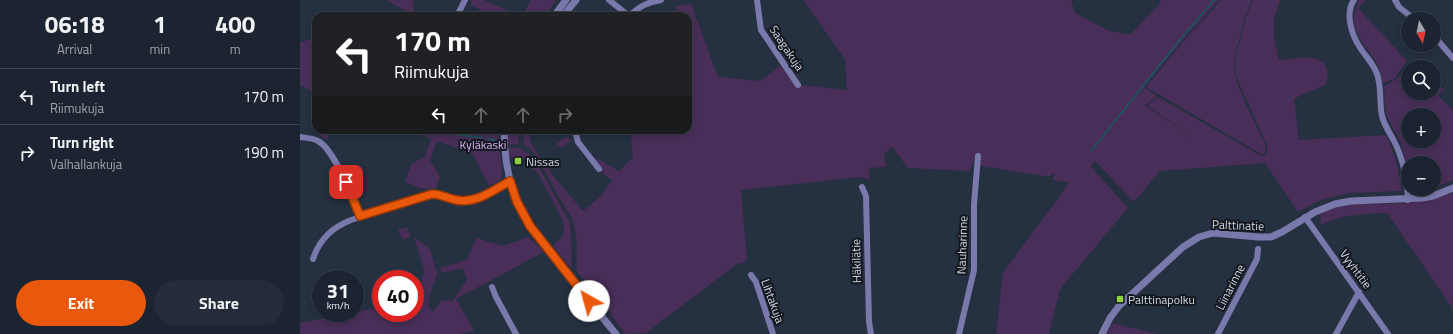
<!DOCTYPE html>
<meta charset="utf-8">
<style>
:root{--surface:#1c2431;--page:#252c39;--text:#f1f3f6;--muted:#a0a4ab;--line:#3a414d;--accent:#ea580c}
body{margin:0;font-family:"Titillium Web",sans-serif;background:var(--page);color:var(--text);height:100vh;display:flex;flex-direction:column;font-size:15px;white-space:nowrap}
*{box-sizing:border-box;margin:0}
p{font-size:13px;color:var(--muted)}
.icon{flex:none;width:22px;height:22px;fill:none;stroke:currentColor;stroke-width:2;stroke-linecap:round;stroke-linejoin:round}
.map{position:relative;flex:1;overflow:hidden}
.sheet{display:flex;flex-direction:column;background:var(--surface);width:300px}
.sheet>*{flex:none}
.banner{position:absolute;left:12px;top:12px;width:380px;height:122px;border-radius:12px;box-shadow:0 2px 6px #0003,0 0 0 1px var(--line);background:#202124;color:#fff;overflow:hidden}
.needle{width:26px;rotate:171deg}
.buttons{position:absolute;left:1101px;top:12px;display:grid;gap:8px}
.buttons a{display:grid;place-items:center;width:40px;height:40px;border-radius:50%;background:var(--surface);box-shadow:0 2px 6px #0003,0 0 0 1px var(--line);font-size:20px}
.speed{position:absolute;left:12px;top:270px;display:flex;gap:8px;font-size:20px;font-weight:700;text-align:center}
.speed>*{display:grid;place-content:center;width:52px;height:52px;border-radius:50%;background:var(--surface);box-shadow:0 2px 6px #0003,0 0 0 1px var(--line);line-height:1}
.speed small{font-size:10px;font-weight:400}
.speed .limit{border:6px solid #d22;background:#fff;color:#111}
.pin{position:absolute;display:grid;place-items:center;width:34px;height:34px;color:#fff;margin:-17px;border-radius:8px;box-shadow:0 2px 6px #0006}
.me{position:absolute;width:44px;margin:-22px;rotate:322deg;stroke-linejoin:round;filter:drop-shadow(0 0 3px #0008)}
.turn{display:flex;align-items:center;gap:14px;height:84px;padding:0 16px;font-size:18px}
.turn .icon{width:52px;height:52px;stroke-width:2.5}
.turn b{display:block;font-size:28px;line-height:34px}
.lanes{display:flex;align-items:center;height:38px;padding:0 16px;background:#0003;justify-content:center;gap:20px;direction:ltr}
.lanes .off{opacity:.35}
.eta{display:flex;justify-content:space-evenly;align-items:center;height:68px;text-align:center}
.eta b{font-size:24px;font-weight:700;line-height:28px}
.button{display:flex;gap:8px;margin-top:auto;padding:8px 16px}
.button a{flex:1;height:46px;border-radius:24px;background:var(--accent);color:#fff;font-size:16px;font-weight:700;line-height:46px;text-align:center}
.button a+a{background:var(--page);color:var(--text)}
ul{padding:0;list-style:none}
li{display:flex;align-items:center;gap:12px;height:56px;padding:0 16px;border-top:1px solid var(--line)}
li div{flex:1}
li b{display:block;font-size:15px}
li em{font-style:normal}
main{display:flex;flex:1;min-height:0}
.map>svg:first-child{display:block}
.green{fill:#482e58;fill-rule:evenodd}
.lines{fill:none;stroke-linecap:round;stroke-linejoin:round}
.stream{stroke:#175962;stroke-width:1.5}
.minor{stroke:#7a79ab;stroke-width:6}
.tertiary{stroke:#7a79ab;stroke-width:7}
.route-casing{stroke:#983908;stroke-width:10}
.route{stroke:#ea580c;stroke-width:7}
.poi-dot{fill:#8fcd41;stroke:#13181f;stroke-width:1.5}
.labels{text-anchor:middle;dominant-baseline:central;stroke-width:4;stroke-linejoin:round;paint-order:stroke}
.street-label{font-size:12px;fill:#d0d7e2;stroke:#13181f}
.park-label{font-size:12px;fill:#d7abf4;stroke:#13181f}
.poi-label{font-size:12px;fill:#d0d7e2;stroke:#13181f;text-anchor:start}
</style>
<main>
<section class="sheet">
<div class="eta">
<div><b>06:18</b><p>Arrival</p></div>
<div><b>1</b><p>min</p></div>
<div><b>400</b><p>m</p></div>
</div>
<ul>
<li><svg class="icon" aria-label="left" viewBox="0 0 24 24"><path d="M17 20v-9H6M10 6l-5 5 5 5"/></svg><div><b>Turn left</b><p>Riimukuja</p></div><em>170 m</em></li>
<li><svg class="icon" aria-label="right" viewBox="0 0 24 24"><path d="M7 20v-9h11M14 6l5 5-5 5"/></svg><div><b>Turn right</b><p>Valhallankuja</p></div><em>190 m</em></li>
</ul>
<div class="button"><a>Exit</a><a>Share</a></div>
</section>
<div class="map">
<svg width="1153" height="334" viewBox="0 0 1153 334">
<rect width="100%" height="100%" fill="#253041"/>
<path class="green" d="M 87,0 L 113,0 L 112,2 L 117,16 L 107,16 L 105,11 Z
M 172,0 L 184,0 L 220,16 L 201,16 L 196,14 L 195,16 L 193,16 L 170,5 Z
M 231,0 L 256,0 L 246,16 L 223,16 Z
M 503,0 L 771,0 L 775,13 L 807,30 L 830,35 L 858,6 L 861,0 L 919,0 L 881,42 L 844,87 L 857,96 L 845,105 L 895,139 L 847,105 L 858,97 L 963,157 L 968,151 L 966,143 L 935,74 L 936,56 L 946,17 L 953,0 L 980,0 L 974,19 L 974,39 L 979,60 C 999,59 1035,48 1026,84 C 1015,91 1004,93 994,99 L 999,140 L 1086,135 C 1095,155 1099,169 1102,191 L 1049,193 L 1021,200 L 998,212 L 965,163 L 860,171 L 834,202 L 795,161 L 791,167 L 828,208 L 760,289 L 749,334 L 696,334 L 703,273 L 756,201 L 769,182 L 752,180 L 755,175 L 754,173 L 750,176 L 744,176 L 681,166 L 675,156 L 670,171 L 608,168 L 592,147 L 584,154 L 586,167 L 569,168 L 569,181 L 566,178 L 560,177 L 441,190 L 447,259 L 443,263 L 437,264 L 346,333 L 325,334 L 298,296 L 277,272 L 277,241 L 273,221 L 237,158 L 230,148 L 224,145 L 223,130 L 229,130 L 230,140 L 233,147 L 251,173 L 283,211 L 301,196 L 312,180 L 299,170 L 292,161 L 296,158 L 319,171 L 333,157 L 331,134 L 324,130 L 388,130 L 388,16 L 377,16 L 376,6 L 391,4 L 418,77 L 461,81 L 481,65 L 494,84 L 547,90 L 545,59 Z
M 921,0 L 952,0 L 945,16 L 935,56 L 934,74 L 945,102 L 965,144 L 966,150 L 963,155 L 846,87 L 882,43 Z
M 1059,0 L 1066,0 L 1058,8 L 1107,61 L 1094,79 L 1083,83 C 1081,76 1080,68 1076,62 C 1062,40 1045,28 1059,0 Z
M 13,39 L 16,45 L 16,96 L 6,88 L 0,86 L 0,42 Z
M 1108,67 L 1108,93 L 1134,93 L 1134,79 L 1145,91 L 1138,95 L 1153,111 L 1153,180 L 1134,188 L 1134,163 L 1108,163 L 1108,170 L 1101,143 L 1086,115 L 1084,86 L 1095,80 ZM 1108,115 L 1134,115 L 1134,141 L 1108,141 Z
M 20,130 L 27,130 L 29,141 L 19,135 Z
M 109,130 L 198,130 L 202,175 L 200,180 L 189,186 L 173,154 L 137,141 L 130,160 L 140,177 L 136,188 L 123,189 L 105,182 L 111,164 L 125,157 L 131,139 Z
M 208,130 L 219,130 L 218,144 L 208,145 Z
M 268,137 L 271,141 L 261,148 L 256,144 L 262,139 Z
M 208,148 L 220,148 L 232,156 L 229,159 L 210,158 Z
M 234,158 L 270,223 L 271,240 L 272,267 L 270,267 L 253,246 L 263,236 L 264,224 L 259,213 L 237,172 L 229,166 L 230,161 Z
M 1153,193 L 1153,309 L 1087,213 C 1064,214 1042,214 1021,225 L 1020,214 L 1036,207 L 1052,204 L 1109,203 Z
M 107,227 L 111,237 L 103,240 L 98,230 Z
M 114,237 L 130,249 L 137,274 L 130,293 L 128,306 L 133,312 L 141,301 L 148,300 L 152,302 L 167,280 L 163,268 L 142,273 L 140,268 L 168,259 L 176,238 L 203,246 L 228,237 L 244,252 L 156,299 L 174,331 L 160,334 L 0,334 L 0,323 L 76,308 L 81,311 L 81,313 L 83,313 L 93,320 L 101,313 L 115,313 L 115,286 L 119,285 L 125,272 Z
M 813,323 L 857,334 L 806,334 Z"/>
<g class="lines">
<path class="stream" d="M 145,133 L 183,138
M 188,139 L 195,140
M 791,151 L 878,42 L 914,0"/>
<path class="minor" d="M 309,0 L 329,16 C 339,7 347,2 361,0
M 457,0 L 461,30 L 498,85
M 1054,0 C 1045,13 1051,33 1059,46 C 1065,56 1073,63 1077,74 C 1082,88 1079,102 1082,116 C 1084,125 1090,133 1094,141 C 1104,160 1107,179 1108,200
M 1095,0 L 1099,7 L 1114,19
M 157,16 L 165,0
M 1134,36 L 1153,58
M 275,130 L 278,142 L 299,169
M 0,137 C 6,138 13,138 18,141 C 35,150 53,199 60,217
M 562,187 L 566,196 L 569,322 L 571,334
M 1005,217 L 1088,334
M 13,259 C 19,240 33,227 51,220 L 132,194 C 141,194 148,199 157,200 C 176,203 194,190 210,181
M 451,275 L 456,282 L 473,334
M 192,287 L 196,297 L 216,334
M 659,334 L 674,270 L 674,205 L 678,156
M 918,334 L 957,259 L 958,249
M 1036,334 L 1059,292"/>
<path class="tertiary" d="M 254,16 L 266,0
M 263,16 L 276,0
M 204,130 C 204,155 208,179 217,202 C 226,225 243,243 258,262 C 277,286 296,310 316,334
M 802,334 L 810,318 L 819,306 L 883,247 L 899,237 L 913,233 L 958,237 L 971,237 L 982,232 L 1015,212 L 1035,204 L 1051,201 L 1122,198 L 1133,196 L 1153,188"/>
</g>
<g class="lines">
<defs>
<path id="route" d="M 46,182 L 60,216 L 132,194 C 140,194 147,198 156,200 C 176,204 194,190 210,181 L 217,202 L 230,226 L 289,301"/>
</defs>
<use href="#route" class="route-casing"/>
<use href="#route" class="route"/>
</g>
<g class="poi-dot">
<rect x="214" y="157" width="8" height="8" rx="2"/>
<rect x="816" y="295" width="8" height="8" rx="2"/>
</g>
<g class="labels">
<g class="street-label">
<text transform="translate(487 48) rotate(56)">Saagakuja</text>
<text transform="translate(938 225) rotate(2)">Palttinatie</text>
<text transform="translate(662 245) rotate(-88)">Nauharinne</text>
<text transform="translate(556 261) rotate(-91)">Häkilätie</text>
<text transform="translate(1056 269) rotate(54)">Vyyhtitie</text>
<text transform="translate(930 287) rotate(-63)">Liinarinne</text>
<text transform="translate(473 301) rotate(70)">Lihtakuja</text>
</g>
<g class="park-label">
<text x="183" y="144">Kyläkaski</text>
</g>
<g class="poi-label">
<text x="226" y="161">Nissas</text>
<text x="828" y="299">Palttinapolku</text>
</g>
</g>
</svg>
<div class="buttons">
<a><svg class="needle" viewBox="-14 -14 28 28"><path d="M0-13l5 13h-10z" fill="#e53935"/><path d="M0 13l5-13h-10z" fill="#a0a4ab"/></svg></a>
<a><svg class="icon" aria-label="search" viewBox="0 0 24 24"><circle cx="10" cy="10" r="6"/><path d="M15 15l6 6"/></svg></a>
<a>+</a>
<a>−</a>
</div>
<div class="speed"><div>31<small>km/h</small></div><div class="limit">40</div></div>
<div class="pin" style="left:46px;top:182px;background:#d93025"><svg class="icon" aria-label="arrive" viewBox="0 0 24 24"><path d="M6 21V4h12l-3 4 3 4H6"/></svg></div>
<svg class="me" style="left:289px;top:301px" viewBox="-20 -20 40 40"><circle r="19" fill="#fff"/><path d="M0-13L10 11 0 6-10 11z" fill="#ea580c"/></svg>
<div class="banner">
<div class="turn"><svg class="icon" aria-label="left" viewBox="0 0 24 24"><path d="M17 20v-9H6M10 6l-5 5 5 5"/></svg><div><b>170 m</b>Riimukuja</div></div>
<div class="lanes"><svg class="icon" aria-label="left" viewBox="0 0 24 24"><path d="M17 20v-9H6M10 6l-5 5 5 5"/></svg><svg class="icon off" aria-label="ahead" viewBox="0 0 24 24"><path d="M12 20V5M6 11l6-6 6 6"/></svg><svg class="icon off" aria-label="ahead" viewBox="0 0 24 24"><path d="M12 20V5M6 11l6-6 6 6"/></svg><svg class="icon off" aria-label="right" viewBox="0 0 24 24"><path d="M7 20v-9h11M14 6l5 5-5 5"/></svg></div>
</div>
</div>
</main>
